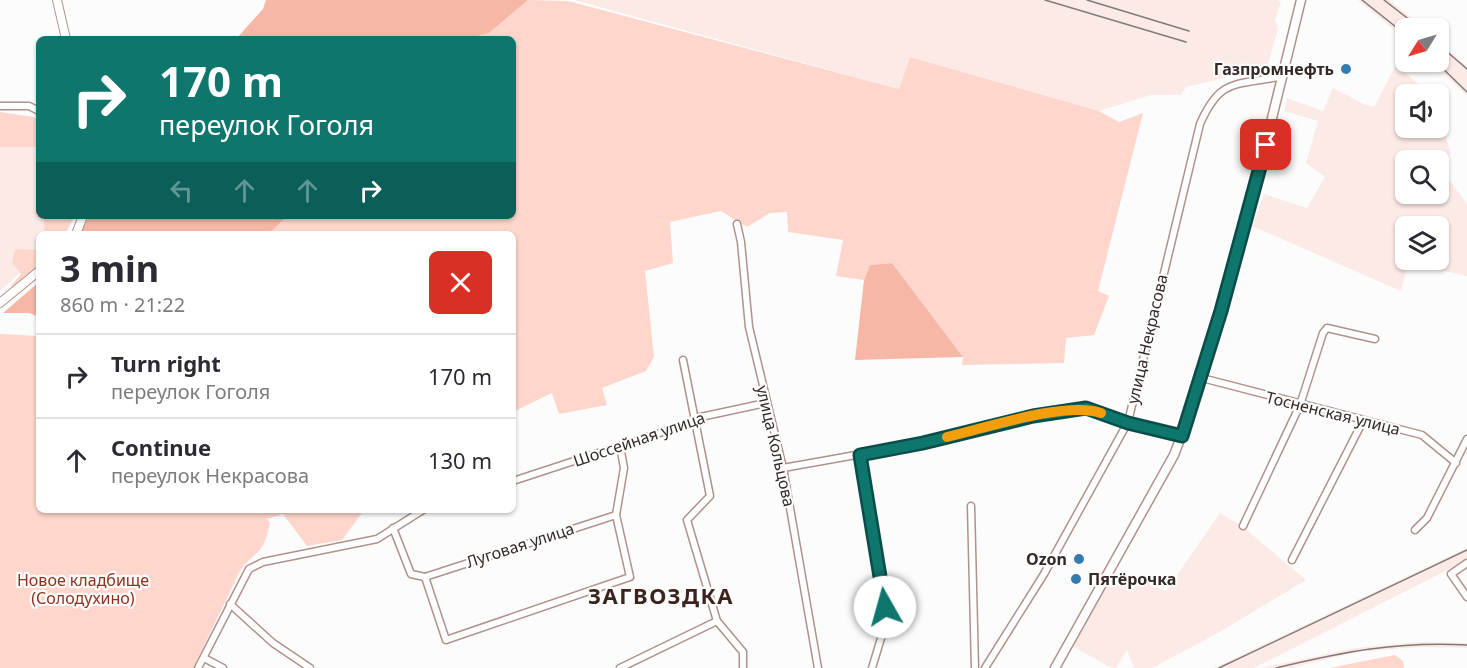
<!DOCTYPE html>
<meta charset="utf-8">
<style>
:root{--surface:#fff;--page:#f7f7f7;--text:#2b2b33;--muted:#7c7c81;--line:#e1e1e2}
body{margin:0;font-family:"Noto Sans",sans-serif;background:var(--page);color:var(--text);height:100vh;display:flex;flex-direction:column;font-size:22px;white-space:nowrap}
*{box-sizing:border-box;margin:0}
p{font-size:20px;color:var(--muted)}
.icon{flex:none;width:33px;height:33px;fill:none;stroke:currentColor;stroke-width:2;stroke-linecap:round;stroke-linejoin:round}
.map{position:relative;flex:1;overflow:hidden}
.side{position:absolute;left:36px;top:231px;width:480px;height:282px;display:flex;flex-direction:column;background:var(--surface);border-radius:9px;box-shadow:0 2px 4px #0004}
.side>*{flex:none}
.hud{position:absolute;left:36px;top:36px;width:480px;height:183px;border-radius:9px;box-shadow:0 2px 4px #0004;background:#0f766e;color:#fff;overflow:hidden}
.needle{width:39px;rotate:233deg}
.fabs{position:absolute;left:1395px;top:18px;display:grid;gap:12px}
.fabs a{display:grid;place-items:center;width:54px;height:54px;border-radius:9px;background:var(--surface);box-shadow:0 2px 4px #0004;font-size:30px}
.pin{position:absolute;display:grid;place-items:center;width:51px;height:51px;color:#fff;margin:-26px;border-radius:12px;box-shadow:0 3px 9px #0006}
.me{position:absolute;width:66px;margin:-33px;rotate:353deg;stroke-linejoin:round;filter:drop-shadow(0 0 4px #0008)}
.turn{display:flex;align-items:center;gap:21px;height:126px;padding:0 24px;font-size:27px}
.turn .icon{width:78px;height:78px;stroke-width:2.5}
.turn b{display:block;font-size:42px;line-height:51px}
.lanes{display:flex;align-items:center;height:57px;padding:0 24px;background:#0003;justify-content:center;gap:30px;direction:ltr}
.lanes .off{opacity:.35}
.round{display:grid;place-items:center;flex:none;width:63px;height:63px;border-radius:9px;background:var(--page)}
.overview{display:flex;align-items:center;justify-content:space-between;height:102px;padding:0 24px}
h1{font-size:36px;font-weight:700;line-height:45px}
ul{padding:0;list-style:none}
li{display:flex;align-items:center;gap:18px;height:84px;padding:0 24px;border-top:2px solid var(--line)}
li div{flex:1}
li b{display:block;font-size:22px}
li em{font-style:normal}
.map>svg:first-child{display:block}
</style>
<div class="map">
<svg width="1467" height="668" viewBox="0 0 1467 668">
<rect width="100%" height="100%" fill="#fcfcfc"/>
<g fill="#fbeae6" fill-rule="evenodd">
<path d="M 574,0 L 1277,0 L 1281,2 L 1275,20 L 1278,29 L 1267,68 L 1186,87 L 1181,95 L 1151,95 L 1099,111 L 910,57 L 899,89 Z"/>
<path d="M 1358,0 L 1389,0 L 1424,28 L 1406,28 L 1405,39 Z"/>
<path d="M 1439,41 L 1467,67 L 1467,96 L 1431,62 L 1438,62 Z"/>
<path d="M 1396,65 L 1430,94 L 1406,94 L 1406,128 L 1438,128 L 1439,115 L 1451,153 L 1439,172 L 1450,181 L 1467,204 L 1467,276 L 1408,263 L 1401,291 L 1252,226 L 1264,194 L 1307,208 L 1325,177 L 1306,163 L 1318,121 L 1284,111 L 1287,98 L 1323,111 L 1333,88 L 1366,105 L 1374,107 ZM 1406,160 L 1438,160 L 1438,194 L 1406,194 ZM 1438,226 L 1438,260 L 1406,260 L 1406,226 Z"/>
<path d="M 0,147 L 39,147 L 39,216 L 44,216 L 44,234 L 39,234 L 39,255 L 0,291 Z"/>
<path d="M 1220,513 L 1242,526 L 1306,580 L 1218,633 L 1152,668 L 1134,668 L 1127,650 L 1116,668 L 1112,668 L 1072,646 L 1108,582 L 1116,585 L 1122,573 L 1166,591 Z"/>
<path d="M 1467,548 L 1467,560 L 1254,668 L 1214,668 Z"/>
<path d="M 1420,642 L 1467,643 L 1467,648 L 1420,647 L 1357,652 L 1290,668 L 1260,668 L 1355,648 Z"/>
</g>
<g fill="#fed6cb">
<path d="M 528,0 L 568,1 L 899,89 L 910,57 L 1099,111 L 1119,122 L 1143,113 L 1098,291 L 1109,296 L 1094,335 L 1066,338 L 1064,363 L 962,365 L 963,357 L 892,263 L 870,265 L 864,280 L 836,276 L 843,240 L 788,232 L 787,212 L 770,213 L 747,227 L 721,211 L 670,222 L 673,263 L 645,271 L 654,357 L 646,371 L 602,388 L 607,405 L 559,414 L 552,393 L 513,412 L 513,234 L 263,234 L 273,230 L 287,216 L 513,216 L 513,39 L 467,39 L 489,33 Z"/>
<path d="M 0,112 L 34,117 L 39,121 L 39,147 L 0,147 Z"/>
<path d="M 44,216 L 75,216 L 65,234 L 44,234 Z"/>
<path d="M 15,249 L 39,250 L 39,265 L 12,287 L 11,286 L 21,274 L 12,263 Z"/>
<path d="M 0,334 L 39,336 L 39,510 L 364,510 L 342,540 L 307,546 L 283,514 L 267,519 L 270,523 C 263,556 259,547 241,569 L 193,668 L 0,668 Z"/>
<path d="M 1395,655 L 1403,661 L 1404,668 L 1329,668 Z"/>
</g>
<g fill="#f7b7a7">
<path d="M 266,0 L 528,0 L 489,33 L 467,39 L 236,39 L 263,9 Z"/>
<path d="M 89,216 L 287,216 L 273,230 L 263,234 L 80,234 Z"/>
<path d="M 892,263 L 963,357 L 855,360 L 864,280 L 870,265 Z"/>
<path d="M 39,282 L 39,317 L 29,313 L 3,313 Z"/>
</g>
<g fill="none" stroke-linecap="round" stroke-linejoin="round">
<g stroke="#af928a" stroke-width="9">
<g id="minor">
<path d="M 0,106 L 29,106 L 39,111"/>
<path d="M 737,224 L 741,242 L 749,327 L 783,468 L 818,668"/>
<path d="M 683,360 L 710,496 L 687,520 L 717,621 L 743,652 L 743,668"/>
<path d="M 1202,378 L 1422,435 L 1456,463"/>
<path d="M 860,455 L 885,607 L 885,625 L 872,668"/>
<path d="M 783,468 L 923,443 L 1033,416 L 1086,408 L 1128,422 L 1182,436"/>
<path d="M 513,481 L 690,423 L 696,418 L 766,403"/>
<path d="M 971,506 L 975,668"/>
<path d="M 1243,526 L 1300,405 L 1323,333 L 1327,328 L 1375,339"/>
<path d="M 393,528 L 411,574 L 425,577 L 616,515"/>
<path d="M 1415,530 L 1427,518 L 1467,439"/>
<path d="M 1292,560 L 1363,421"/>
<path d="M 1467,563 L 1451,574 L 1467,597"/>
<path d="M 425,577 L 446,640 L 630,577 L 616,515 L 624,468 L 620,446"/>
<path d="M 230,604 L 273,643 L 310,668"/>
<path d="M 204,658 L 223,668"/>
<path d="M 198,668 L 249,569 L 263,562 L 377,539 L 423,510"/>
<path d="M 620,668 L 717,621"/>
<path d="M 985,668 L 1044,574 L 1128,422 L 1200,124 C 1221,76 1237,86 1283,76"/>
</g>
</g>
<g stroke="#af928a" stroke-width="10">
<g id="tertiary">
<path d="M 57,0 L 66,39"/>
<path d="M 76,234 L 83,216"/>
<path d="M 0,303 L 39,271"/>
</g>
</g>
<g stroke="#af928a" stroke-width="11">
<path id="secondary" d="M 1055,668 L 1174,455 L 1192,408 L 1244,232 L 1301,0"/>
</g>
<use href="#minor" stroke="#fff" stroke-width="6"/>
<use href="#tertiary" stroke="#fff" stroke-width="8"/>
<use href="#secondary" stroke="#fff" stroke-width="8"/>
<g stroke="#827a78" stroke-width="1.5">
<path d="M 1045,0 L 1186,42"/>
<path d="M 1087,0 L 1189,31"/>
<path d="M 1362,0 L 1406,35"/>
<path d="M 1384,0 L 1420,28"/>
<path d="M 1438,44 L 1467,69"/>
<path d="M 1436,62 L 1467,92"/>
<path d="M 1219,668 L 1467,550"/>
<path d="M 1276,668 C 1342,652 1398,641 1467,645"/>
</g>
</g>
<g fill="none" stroke-linecap="round" stroke-linejoin="round">
<g stroke="#0a4d48" stroke-width="15">
<path id="route" d="M 885,607 L 860,455 L 923,443 L 1033,416 L 1086,408 L 1128,423 L 1182,436 L 1221,311 L 1266,145"/>
</g>
<use href="#route" stroke="#0f766e" stroke-width="10"/>
<path stroke="#f59e0b" stroke-width="10" d="M 947,437 C 986,428 1065,401 1101,413"/>
</g>
<g fill="#367bb0" stroke="#fcfcfc" stroke-width="2">
<circle cx="1346" cy="69" r="6"/>
<circle cx="1079" cy="559" r="6"/>
<circle cx="1076" cy="579" r="6"/>
</g>
<g text-anchor="middle" stroke-width="4.5" stroke-linejoin="round" paint-order="stroke">
<g font-size="16" font-weight="bold" fill="#352926" stroke="#fcfcfc" text-anchor="end">
<text x="1334" y="75">Газпромнефть</text>
<text x="1067" y="565">Ozon</text>
<text x="1088" y="585" text-anchor="start">Пятёрочка</text>
</g>
<g font-size="16" fill="#352926" stroke="#fcfcfc">
<text transform="translate(1147 339) rotate(-77)" y="6">улица Некрасова</text>
<text transform="translate(1333 413) rotate(14)" y="6">Тосненская улица</text>
<text transform="translate(639 439) rotate(-19)" y="6">Шоссейная улица</text>
<text transform="translate(776 446) rotate(77)" y="6">улица Кольцова</text>
<text transform="translate(520 545) rotate(-18)" y="6">Луговая улица</text>
</g>
<g font-size="16" fill="#8d321c" stroke="#fcfcfc">
<text x="83" y="586">Новое кладбище<tspan x="83" dy="18">(Солодухино)</tspan></text>
</g>
<g font-size="22" font-weight="bold" letter-spacing="1.5" fill="#3b241e" stroke="#fcfcfc">
<text x="661" y="604">ЗАГВОЗДКА</text>
</g>
</g>
</svg>
<div class="fabs">
<a><svg class="needle" viewBox="-14 -14 28 28"><path d="M0-13l5 13h-10z" fill="#e53935"/><path d="M0 13l5-13h-10z" fill="#7c7c81"/></svg></a>
<a><svg class="icon" aria-label="sound" viewBox="0 0 24 24"><path d="M4 9h4l5-4v14l-5-4H4zM17 9q2 3 0 6"/></svg></a>
<a><svg class="icon" aria-label="search" viewBox="0 0 24 24"><circle cx="10" cy="10" r="6"/><path d="M15 15l6 6"/></svg></a>
<a><svg class="icon" aria-label="layers" viewBox="0 0 24 24"><path d="M12 4l9 5-9 5-9-5zM3 14l9 5 9-5"/></svg></a>
</div>
<div class="pin" style="left:1266px;top:145px;background:#d93025"><svg class="icon" aria-label="arrive" viewBox="0 0 24 24"><path d="M6 21V4h12l-3 4 3 4H6"/></svg></div>
<svg class="me" style="left:885px;top:607px" viewBox="-20 -20 40 40"><circle r="19" fill="#fff"/><path d="M0-13L10 11 0 6-10 11z" fill="#0f766e"/></svg>
<div class="hud">
<div class="turn"><svg class="icon" aria-label="right" viewBox="0 0 24 24"><path d="M7 20v-9h11M14 6l5 5-5 5"/></svg><div><b>170 m</b>переулок Гоголя</div></div>
<div class="lanes"><svg class="icon off" aria-label="left" viewBox="0 0 24 24"><path d="M17 20v-9H6M10 6l-5 5 5 5"/></svg><svg class="icon off" aria-label="ahead" viewBox="0 0 24 24"><path d="M12 20V5M6 11l6-6 6 6"/></svg><svg class="icon off" aria-label="ahead" viewBox="0 0 24 24"><path d="M12 20V5M6 11l6-6 6 6"/></svg><svg class="icon" aria-label="right" viewBox="0 0 24 24"><path d="M7 20v-9h11M14 6l5 5-5 5"/></svg></div>
</div>
<section class="side">
<div class="overview"><div><h1>3 min</h1><p>860 m · 21:22</p></div><a class="round" style="background:#d93025;color:#fff"><svg class="icon" aria-label="close" viewBox="0 0 24 24"><path d="M6 6l12 12M18 6L6 18"/></svg></a></div>
<ul>
<li><svg class="icon" aria-label="right" viewBox="0 0 24 24"><path d="M7 20v-9h11M14 6l5 5-5 5"/></svg><div><b>Turn right</b><p>переулок Гоголя</p></div><em>170 m</em></li>
<li><svg class="icon" aria-label="ahead" viewBox="0 0 24 24"><path d="M12 20V5M6 11l6-6 6 6"/></svg><div><b>Continue</b><p>переулок Некрасова</p></div><em>130 m</em></li>
</ul>
</section>
</div>
